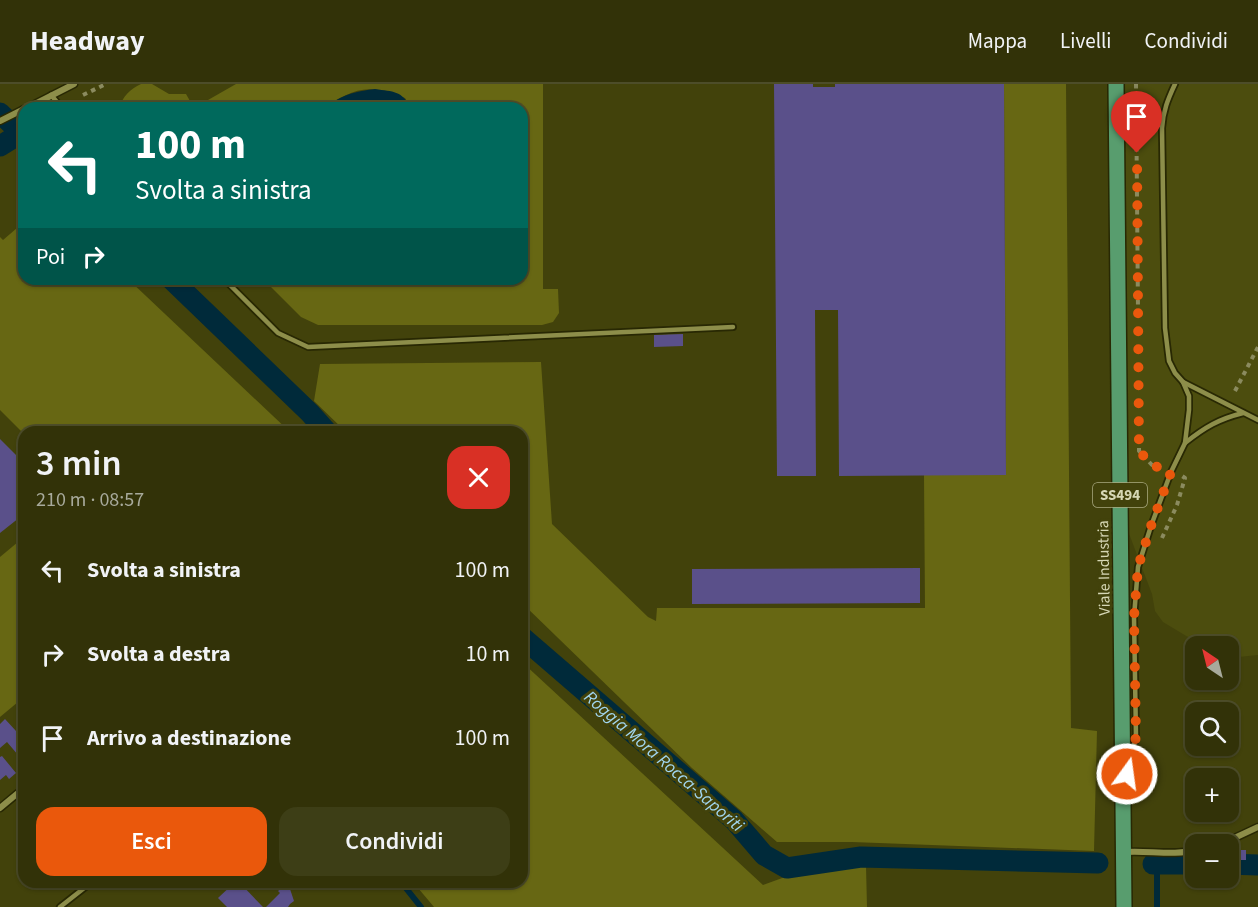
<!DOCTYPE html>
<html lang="it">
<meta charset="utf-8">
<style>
:root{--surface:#323208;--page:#3d3e16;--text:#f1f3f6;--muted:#a8aa9c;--line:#4d4d29;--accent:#ea580c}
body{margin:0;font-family:"Source Sans 3",sans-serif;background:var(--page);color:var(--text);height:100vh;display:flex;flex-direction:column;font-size:22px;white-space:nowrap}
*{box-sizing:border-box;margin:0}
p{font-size:20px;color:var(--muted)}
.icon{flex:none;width:33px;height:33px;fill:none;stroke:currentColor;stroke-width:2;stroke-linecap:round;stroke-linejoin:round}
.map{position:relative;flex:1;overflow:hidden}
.side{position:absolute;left:18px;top:342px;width:510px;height:462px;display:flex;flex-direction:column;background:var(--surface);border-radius:18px;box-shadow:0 2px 4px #0004,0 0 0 2px var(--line)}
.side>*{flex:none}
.hud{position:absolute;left:18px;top:18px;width:510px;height:183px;border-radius:18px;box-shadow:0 2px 4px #0004,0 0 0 2px var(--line);background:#00695c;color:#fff;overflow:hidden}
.needle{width:39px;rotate:325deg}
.tools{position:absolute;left:1185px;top:552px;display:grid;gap:12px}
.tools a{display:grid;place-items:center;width:54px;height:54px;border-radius:12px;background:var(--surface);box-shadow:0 2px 4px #0004,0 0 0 2px var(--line);font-size:30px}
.pin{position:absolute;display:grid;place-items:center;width:51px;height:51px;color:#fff;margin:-62px -26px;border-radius:50% 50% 50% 0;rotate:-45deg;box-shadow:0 0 6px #0007}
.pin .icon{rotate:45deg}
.me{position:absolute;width:66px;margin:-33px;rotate:14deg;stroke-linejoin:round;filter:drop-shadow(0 0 4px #0008)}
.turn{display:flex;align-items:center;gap:21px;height:126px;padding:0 18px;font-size:27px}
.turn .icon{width:78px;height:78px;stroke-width:2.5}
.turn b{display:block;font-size:42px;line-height:51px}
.then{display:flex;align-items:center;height:57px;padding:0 18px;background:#0003;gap:12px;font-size:22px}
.round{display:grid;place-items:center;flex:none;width:63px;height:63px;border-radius:18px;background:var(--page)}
.headline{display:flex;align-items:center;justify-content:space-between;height:102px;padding:0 18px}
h1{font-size:36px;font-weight:600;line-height:45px}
.primary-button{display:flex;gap:12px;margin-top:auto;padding:12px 18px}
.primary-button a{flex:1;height:69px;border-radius:18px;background:var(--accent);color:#fff;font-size:24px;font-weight:600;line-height:69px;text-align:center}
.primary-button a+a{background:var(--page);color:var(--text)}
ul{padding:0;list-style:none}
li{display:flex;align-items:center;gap:18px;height:84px;padding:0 18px}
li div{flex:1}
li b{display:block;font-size:22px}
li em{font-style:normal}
header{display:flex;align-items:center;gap:36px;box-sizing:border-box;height:84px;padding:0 30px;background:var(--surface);border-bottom:2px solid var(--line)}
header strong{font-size:28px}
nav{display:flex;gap:33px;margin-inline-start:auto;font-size:21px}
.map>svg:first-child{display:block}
</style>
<header>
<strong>Headway</strong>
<nav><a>Mappa</a><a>Livelli</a><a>Condividi</a></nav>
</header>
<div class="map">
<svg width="1258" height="823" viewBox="0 0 1258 823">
<rect width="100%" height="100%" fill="#42420b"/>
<path fill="#4c4d0e" d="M 1125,0 L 1258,0 L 1258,571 L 1229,574 L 1228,562 L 1203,562 L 1163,538 L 1155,527 L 1152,510 L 1128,447 Z"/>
<g fill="#676713">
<path d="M 141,0 L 152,0 L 169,10 L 186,10 L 194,24 L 236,0 L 543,0 L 543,205 L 558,205 L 559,229 L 553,238 L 542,241 L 318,241 L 301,233 L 263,195 L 522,195 L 522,24 L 411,24 L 405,14 C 396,11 387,8 378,6 C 359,2 339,13 325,24 L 119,24 C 123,12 130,5 141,0 Z"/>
<path d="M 1004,0 L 1066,0 L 1071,644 L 1097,647 L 1094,767 L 852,758 L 777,758 L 692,684 L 522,519 L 522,348 L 346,348 L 314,317 L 320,280 L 541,278 L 552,440 L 648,533 L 656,537 L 657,524 L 925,524 L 924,391 L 1006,390 Z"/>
<path d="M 24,138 L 24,195 L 128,195 L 290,348 L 24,348 L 24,350 L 0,326 L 0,153 L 3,156 Z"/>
<path d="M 24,453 L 24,613 L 0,633 L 0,473 Z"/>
<path d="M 522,578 L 763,801 L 785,793 L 866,782 L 867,823 L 434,823 L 413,798 L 522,798 Z"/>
</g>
<path fill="#002a3a" d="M 375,5 C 394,8 401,6 411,24 L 325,24 C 343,10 353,8 375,5 Z"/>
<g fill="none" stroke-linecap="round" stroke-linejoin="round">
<g stroke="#002a3a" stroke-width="6">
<path d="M 1157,780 L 1157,823"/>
<path d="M 401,798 L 421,823"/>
</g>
<g stroke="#002a3a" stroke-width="21">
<path d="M 0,29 L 24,52"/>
<path d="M 0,62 L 21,49"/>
<path d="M 171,195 L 310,329 L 327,348"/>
<path d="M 522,553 L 734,736 L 764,771 L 787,784 L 861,773 L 1098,779"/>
<path d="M 1153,780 L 1196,780"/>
<path d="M 1228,780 L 1258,781"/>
</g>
</g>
<g fill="#5a508a">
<path d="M 774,0 L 813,0 L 813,3 L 835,3 L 835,0 L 1004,0 L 1006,391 L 839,392 L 838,226 L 815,226 L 816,392 L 777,392 Z"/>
<path d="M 683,250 L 683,262 L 654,263 L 654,251 Z"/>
<path d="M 0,355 L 24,379 L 24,430 L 0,449 Z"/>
<path d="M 920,484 L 920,519 L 692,520 L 692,485 Z"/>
<path d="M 5,635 L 16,647 L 24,640 L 24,678 L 7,658 L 0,664 L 0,640 Z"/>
<path d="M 2,672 L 16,689 L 9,695 L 6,691 L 0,696 L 0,673 Z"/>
<rect x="1236" y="766" width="10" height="10"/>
<path d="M 235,798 L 239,798 L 263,823 L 227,823 L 218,814 Z"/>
<path d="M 288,799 L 294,817 L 290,820 L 288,823 L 266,823 L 280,809 L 278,807 Z"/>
</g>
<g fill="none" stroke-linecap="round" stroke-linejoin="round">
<g stroke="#282803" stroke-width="8">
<g id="lane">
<path d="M 51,11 L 62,24"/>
<path d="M 224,195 L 278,249 L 308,263 L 733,243"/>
<path d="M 1183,298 L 1258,336"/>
<path d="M 1185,359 C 1205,343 1219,335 1243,329"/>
<path d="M 1129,682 L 1136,653 L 1134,533 L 1138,483 L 1151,442 L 1171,388 L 1185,359 L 1189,326 L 1189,312 L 1183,298 L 1175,289 L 1169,277 L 1165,244 L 1162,44 C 1163,27 1168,15 1175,0"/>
<path d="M 60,823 L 88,801"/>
</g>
</g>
<g stroke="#282803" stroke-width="9">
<g id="street">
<path d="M 27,24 L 74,0"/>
<path d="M 0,37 L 24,25"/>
<path d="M 0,724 L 24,704"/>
<path d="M 1216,760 L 1228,757 L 1258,743"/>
<path d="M 1124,768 C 1147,766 1174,772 1196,766"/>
</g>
</g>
<g stroke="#282803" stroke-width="18">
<path id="primary" d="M 1116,0 L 1124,823"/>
</g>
<g stroke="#8b8b5f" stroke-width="4" stroke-dasharray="4.5 4.5" stroke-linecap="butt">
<path d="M 1136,0 L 1138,227"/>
<path d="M 83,11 L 106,0"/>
<path d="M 1235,307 L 1258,263"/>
<path d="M 1139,364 L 1139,367 L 1152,381 L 1161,384"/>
<path d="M 1162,454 L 1177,421 L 1185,394 L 1182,392"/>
<path d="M 1143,711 L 1143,683"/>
</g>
<use href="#lane" stroke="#8d8e4a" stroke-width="4.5"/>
<use href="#street" stroke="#8d8e4a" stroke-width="6"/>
<use href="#primary" stroke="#589d6e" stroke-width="15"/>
</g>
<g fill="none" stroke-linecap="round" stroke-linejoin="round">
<path stroke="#ea580c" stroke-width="10" stroke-dasharray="0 18" d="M 1127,690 L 1136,653 L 1134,533 L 1138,483 L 1151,442 L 1171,388 L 1152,381 L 1139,367 L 1137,69"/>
</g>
<g text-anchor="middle" stroke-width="6" stroke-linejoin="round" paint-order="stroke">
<rect fill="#42420b" stroke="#aaaa82" stroke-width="1.5" x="1093" y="399" width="54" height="24" rx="4.5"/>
<g font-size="15" font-weight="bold" fill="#d6d7b5">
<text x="1120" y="416">SS494</text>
</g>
<g font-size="16" fill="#d6d7b5" stroke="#42420b">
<text transform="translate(1103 484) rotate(-91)" y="6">Viale Industria</text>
</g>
<g font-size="18" font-style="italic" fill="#a1d6f0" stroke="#42420b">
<text transform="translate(664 677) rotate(41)" y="6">Roggia Mora Rocca-Saporiti</text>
</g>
</g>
</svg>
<div class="tools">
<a><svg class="needle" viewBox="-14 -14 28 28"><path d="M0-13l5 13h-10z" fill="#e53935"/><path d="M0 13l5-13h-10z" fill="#a8aa9c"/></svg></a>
<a><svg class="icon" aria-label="search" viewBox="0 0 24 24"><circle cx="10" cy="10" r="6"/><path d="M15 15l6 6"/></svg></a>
<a>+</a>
<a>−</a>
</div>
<div class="pin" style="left:1137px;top:69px;background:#d93025"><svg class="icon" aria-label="arrive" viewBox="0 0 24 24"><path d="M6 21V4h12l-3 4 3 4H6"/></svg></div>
<svg class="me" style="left:1127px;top:690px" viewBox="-20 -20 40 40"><circle r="17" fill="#ea580c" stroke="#fff" stroke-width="3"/><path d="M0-11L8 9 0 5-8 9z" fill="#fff"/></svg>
<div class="hud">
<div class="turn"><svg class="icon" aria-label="left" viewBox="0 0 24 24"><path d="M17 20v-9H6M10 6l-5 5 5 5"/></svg><div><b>100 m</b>Svolta a sinistra</div></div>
<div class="then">Poi<svg class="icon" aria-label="right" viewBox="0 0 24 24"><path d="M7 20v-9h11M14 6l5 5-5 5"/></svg></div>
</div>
<section class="side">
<div class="headline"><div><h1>3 min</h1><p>210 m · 08:57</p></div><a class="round" style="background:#d93025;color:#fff"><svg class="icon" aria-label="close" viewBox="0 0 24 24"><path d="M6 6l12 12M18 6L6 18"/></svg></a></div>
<ul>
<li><svg class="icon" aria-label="left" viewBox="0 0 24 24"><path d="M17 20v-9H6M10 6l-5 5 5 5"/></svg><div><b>Svolta a sinistra</b></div><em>100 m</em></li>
<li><svg class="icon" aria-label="right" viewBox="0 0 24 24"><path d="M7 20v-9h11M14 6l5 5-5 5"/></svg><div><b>Svolta a destra</b></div><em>10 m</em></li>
<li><svg class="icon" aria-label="arrive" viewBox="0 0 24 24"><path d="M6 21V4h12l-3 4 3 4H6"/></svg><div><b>Arrivo a destinazione</b></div><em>100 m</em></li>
</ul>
<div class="primary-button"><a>Esci</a><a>Condividi</a></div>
</section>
</div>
